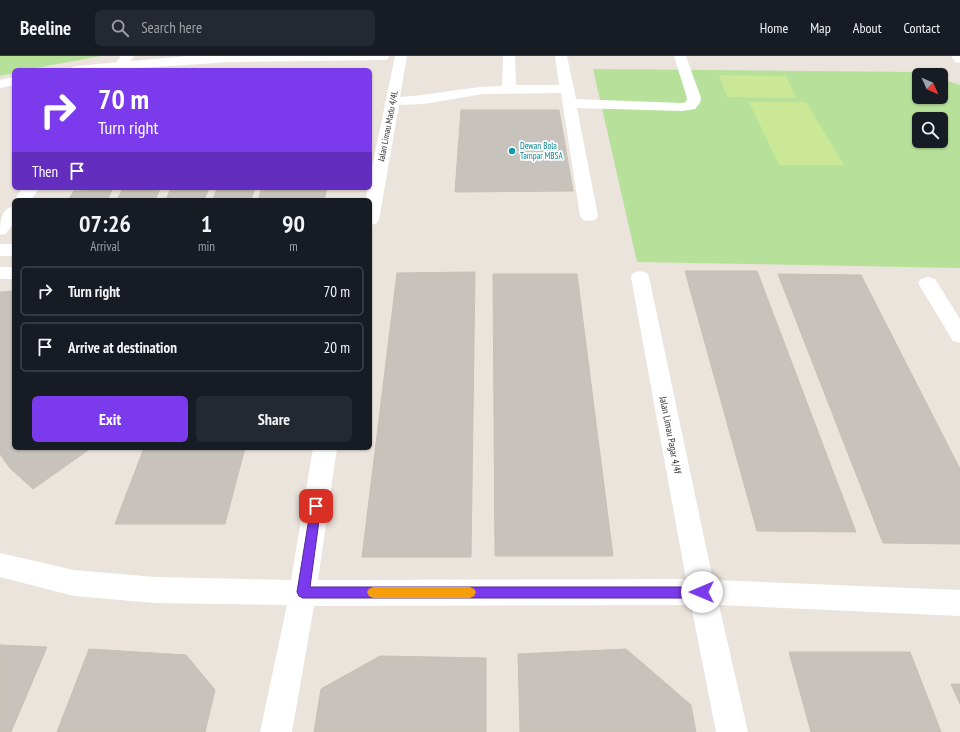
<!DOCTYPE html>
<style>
:root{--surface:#171b24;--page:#242831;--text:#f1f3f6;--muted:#9ea1a6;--line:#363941;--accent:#7c3aed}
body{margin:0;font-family:"PT Sans Narrow",sans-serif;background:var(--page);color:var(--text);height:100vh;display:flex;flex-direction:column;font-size:15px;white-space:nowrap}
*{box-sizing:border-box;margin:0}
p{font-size:13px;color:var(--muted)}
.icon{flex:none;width:22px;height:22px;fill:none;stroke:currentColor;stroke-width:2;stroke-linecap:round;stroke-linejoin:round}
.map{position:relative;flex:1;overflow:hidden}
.panel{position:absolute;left:12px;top:142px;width:360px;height:252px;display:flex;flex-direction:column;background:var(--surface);border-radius:6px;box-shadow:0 1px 3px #0004}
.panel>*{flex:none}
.guide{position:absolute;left:12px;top:12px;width:360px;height:122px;border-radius:6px;box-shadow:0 1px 3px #0004;background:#7c3aed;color:#fff;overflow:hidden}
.needle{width:26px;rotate:135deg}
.controls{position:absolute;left:912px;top:12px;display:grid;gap:8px}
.controls a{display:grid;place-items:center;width:36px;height:36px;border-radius:6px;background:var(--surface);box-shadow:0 1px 3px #0004;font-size:20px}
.pin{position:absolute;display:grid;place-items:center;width:34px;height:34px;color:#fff;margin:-17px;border-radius:8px;box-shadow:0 2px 6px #0006}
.me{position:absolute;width:44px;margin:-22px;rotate:270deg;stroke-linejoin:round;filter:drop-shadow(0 0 3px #0008)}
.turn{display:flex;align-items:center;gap:14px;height:84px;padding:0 20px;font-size:18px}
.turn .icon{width:52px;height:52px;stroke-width:2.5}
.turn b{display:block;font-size:28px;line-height:34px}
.then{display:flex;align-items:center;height:38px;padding:0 20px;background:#0003;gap:8px;font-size:15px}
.eta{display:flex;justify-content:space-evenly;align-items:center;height:68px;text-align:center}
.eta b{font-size:24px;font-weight:600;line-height:28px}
.cta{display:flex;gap:8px;margin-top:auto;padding:8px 20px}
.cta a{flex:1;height:46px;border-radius:6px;background:var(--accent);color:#fff;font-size:16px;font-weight:600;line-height:46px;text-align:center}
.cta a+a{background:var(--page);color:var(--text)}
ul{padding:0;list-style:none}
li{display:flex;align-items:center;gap:12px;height:50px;margin:0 8px 6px;padding:0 12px;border:2px solid var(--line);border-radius:6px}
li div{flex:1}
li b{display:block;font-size:15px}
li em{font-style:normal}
header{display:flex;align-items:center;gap:24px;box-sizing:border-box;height:56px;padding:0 20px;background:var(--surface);border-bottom:1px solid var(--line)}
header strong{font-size:19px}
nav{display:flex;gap:22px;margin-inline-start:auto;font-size:14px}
.search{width:280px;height:36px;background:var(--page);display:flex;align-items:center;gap:10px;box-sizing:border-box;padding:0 14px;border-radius:6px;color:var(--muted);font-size:15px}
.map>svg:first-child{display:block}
</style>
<header>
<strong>Beeline</strong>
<div class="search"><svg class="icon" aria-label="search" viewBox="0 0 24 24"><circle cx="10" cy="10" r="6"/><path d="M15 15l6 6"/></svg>Search here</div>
<nav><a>Home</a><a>Map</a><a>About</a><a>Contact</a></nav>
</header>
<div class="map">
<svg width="960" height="676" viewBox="0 0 960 676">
<rect width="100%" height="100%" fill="#ebe4dc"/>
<g fill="#b7e19a" fill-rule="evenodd">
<path d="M 0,0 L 101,0 L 25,14 L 14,14 L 14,17 L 0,20 Z"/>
<path d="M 593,13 L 918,16 L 929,19 L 919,19 L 919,41 L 941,41 L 941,23 L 960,29 L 960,212 L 637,206 ZM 919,63 L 941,63 L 941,85 L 919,85 Z"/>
</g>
<g fill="#cae896">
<path d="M 719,19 L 786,20 L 796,42 L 727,41 Z"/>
<path d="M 749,46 L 806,46 L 844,109 L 779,109 Z"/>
</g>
<g fill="#c7c2bb" stroke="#c7c0b6">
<path d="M 461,54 L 559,54 L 573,135 L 455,136 Z"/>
<path d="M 171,132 L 209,132 L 204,144 L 166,144 Z"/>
<path d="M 217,132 L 255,132 L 251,144 L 213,144 Z"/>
<path d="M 262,132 L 327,132 L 324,144 L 258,144 Z"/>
<path d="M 160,133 L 155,144 L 117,144 L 122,134 Z"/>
<path d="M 112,134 L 107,144 L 68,144 L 74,135 Z"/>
<path d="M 685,215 L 757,215 L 856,476 L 757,475 Z"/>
<path d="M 475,216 L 471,501 L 362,501 L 397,217 Z"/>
<path d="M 493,218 L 577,218 L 613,500 L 495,500 Z"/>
<path d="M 778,218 L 861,219 L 960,413 L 960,488 L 883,487 Z"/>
<path d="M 14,235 L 14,392 L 91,392 L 33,433 L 10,412 L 0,398 L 0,236 Z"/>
<path d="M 144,392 L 245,392 L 225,468 L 115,468 Z"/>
<path d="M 0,589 L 47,591 L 11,676 L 0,676 Z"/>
<path d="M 89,593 L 186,599 L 215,634 L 205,676 L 57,676 Z"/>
<path d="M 626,593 L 691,649 L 696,676 L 520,676 L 518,598 Z"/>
<path d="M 789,596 L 910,596 L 941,676 L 811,676 Z"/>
<path d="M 380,600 L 486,602 L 486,676 L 314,676 L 321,633 Z"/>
<path d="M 951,628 L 960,628 L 960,648 Z"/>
</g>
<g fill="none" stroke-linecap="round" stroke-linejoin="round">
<g fill="#fff" fill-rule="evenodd">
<path d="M 121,0 L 134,0 L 124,14 L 110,14 Z"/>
<path d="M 395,0 L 407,0 L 400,41 C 435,39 468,30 502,30 L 503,0 L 515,0 L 516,29 L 559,29 L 555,0 L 567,0 L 576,43 L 682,47 L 686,46 L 687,42 L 674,0 L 686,0 L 701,42 L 700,47 L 695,53 L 682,55 L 577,52 L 598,160 L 595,164 L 589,165 L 583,164 L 580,160 L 561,37 L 483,38 L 424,48 L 399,49 L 379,164 L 376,168 L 370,169 L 370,144 L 365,144 L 368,132 L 370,132 L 370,121 Z"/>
<path d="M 951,0 L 960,0 L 960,7 L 955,6 Z"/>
<path d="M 22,132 L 39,132 L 31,144 L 14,145 Z"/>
<path d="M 14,150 L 14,167 L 6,178 L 0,179 C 0,167 0,153 14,150 Z"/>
<rect x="0" y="188" width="14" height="12"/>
<rect x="0" y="211" width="14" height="12"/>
<path d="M 640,215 L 647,217 L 649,221 L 713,524 L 960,534 L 960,560 L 719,549 L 748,676 L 716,676 L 691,549 L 314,550 L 292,676 L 260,676 L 287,549 L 155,547 L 74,540 L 0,521 L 0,497 L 74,514 L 155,521 L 291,524 L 313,392 L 337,392 L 318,524 L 686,523 L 631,221 L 633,217 Z"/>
<path d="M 928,221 L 935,223 L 960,263 L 960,287 L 953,285 L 918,227 L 921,223 Z"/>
</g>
<g fill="#fff" fill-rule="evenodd">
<path d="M 187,0 L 389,0 L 388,3 L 383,4 L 230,6 L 110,14 L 70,14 L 72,11 L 77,10 Z"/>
<path d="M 14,21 L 14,29 L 0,32 L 0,24 Z"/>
</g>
</g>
<path fill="#7c3aed" stroke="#51269a" d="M 316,445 L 320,447 L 321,450 L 310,531 L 702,531 L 706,533 L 708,536 L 706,540 L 702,542 L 303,542 L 299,540 L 297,536 L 311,450 L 313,447 Z"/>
<path fill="#f59e0b" d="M 373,531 L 470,531 L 474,533 L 476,536 L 474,540 L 470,542 L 373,542 L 369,540 L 367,536 L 369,533 Z"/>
<circle fill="#0f9aa8" stroke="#fff" stroke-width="1.5" cx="512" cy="95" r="4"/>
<g text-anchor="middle" stroke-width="3.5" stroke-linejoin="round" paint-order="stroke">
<g font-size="9" fill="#2a2a2a" stroke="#fff">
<text transform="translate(388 70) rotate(-79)" y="3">Jalan Limau Madu 4/4L</text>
</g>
<g font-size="9" fill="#0d838f" stroke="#fff" text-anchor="start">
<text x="520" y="93">Dewan Bola<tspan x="520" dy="10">Tampar MBSA</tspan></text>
</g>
<g font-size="10" fill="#2a2a2a" stroke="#fff">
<text transform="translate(671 379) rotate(79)" y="4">Jalan Limau Pagar 4/4f</text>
</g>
</g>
</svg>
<div class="controls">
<a><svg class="needle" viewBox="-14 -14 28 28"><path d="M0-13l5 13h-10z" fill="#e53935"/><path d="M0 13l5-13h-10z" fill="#9ea1a6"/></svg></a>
<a><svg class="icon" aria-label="search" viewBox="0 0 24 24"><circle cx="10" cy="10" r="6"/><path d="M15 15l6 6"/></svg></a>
</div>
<div class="pin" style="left:316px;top:450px;background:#d93025"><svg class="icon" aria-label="arrive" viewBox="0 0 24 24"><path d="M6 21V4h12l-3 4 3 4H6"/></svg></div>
<svg class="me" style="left:702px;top:536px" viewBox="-20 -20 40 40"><circle r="19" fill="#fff"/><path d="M0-13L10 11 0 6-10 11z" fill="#7c3aed"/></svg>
<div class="guide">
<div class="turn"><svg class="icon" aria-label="right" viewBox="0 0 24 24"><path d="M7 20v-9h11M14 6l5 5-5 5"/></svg><div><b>70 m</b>Turn right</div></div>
<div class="then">Then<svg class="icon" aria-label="arrive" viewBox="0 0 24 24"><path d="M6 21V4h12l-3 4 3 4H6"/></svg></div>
</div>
<section class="panel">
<div class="eta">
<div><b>07:26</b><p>Arrival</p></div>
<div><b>1</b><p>min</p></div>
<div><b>90</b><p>m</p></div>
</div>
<ul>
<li><svg class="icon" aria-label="right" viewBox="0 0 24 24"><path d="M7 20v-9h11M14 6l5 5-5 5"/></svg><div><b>Turn right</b></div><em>70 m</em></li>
<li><svg class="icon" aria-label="arrive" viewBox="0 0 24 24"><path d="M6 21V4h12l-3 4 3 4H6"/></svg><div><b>Arrive at destination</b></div><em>20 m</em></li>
</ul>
<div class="cta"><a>Exit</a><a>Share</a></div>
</section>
</div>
